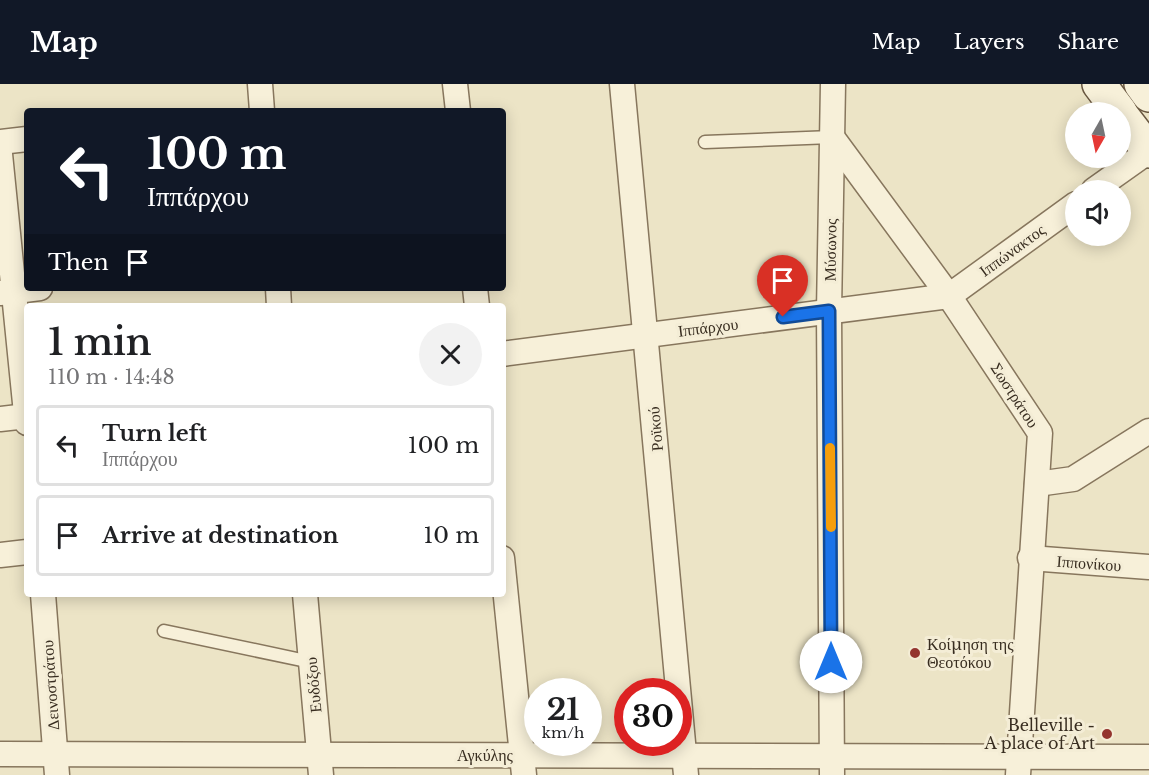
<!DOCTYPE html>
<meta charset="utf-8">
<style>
:root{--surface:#fff;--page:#f2f2f2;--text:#202124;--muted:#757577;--line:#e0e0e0;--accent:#111827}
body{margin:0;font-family:"Libre Baskerville",serif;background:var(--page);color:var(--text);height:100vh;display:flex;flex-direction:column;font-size:22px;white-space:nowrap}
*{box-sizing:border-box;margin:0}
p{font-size:20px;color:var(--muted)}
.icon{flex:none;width:33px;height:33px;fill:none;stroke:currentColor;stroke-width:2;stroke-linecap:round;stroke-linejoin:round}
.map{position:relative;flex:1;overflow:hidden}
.side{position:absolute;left:24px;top:219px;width:482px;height:294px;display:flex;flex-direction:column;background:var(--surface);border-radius:6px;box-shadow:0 3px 15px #0003}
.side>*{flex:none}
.banner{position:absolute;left:24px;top:24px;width:482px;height:183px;border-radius:6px;box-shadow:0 3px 15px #0003;background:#111827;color:#fff;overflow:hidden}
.needle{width:39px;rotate:189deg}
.fabs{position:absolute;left:1065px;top:18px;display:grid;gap:12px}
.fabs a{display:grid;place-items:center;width:66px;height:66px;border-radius:50%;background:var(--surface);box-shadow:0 3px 15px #0003;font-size:30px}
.speed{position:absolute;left:524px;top:594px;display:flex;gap:12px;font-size:30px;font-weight:700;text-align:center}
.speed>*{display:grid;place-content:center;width:78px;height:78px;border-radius:50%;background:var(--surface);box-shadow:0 3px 15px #0003;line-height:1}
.speed small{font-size:15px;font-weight:400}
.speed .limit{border:9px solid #d22;background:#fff;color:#111}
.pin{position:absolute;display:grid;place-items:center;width:51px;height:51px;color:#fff;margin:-62px -26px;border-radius:50% 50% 50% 0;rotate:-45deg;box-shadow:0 0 6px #0007}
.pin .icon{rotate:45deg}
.me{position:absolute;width:66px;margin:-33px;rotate:0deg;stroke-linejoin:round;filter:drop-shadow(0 0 4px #0008)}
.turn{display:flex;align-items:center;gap:21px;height:126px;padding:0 24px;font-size:27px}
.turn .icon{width:78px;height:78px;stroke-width:2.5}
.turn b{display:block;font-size:42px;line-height:51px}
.then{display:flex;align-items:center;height:57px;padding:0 24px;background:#0003;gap:12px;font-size:22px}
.round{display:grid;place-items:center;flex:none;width:63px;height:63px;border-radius:32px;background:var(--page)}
.headline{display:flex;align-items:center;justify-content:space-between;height:102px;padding:0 24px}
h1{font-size:36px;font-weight:600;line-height:45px}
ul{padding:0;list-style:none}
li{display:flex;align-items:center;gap:18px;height:81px;margin:0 12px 9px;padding:0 12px;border:3px solid var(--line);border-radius:6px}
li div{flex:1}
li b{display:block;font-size:22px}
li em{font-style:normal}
header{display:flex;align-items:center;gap:36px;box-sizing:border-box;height:84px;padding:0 30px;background:var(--accent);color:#fff}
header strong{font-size:28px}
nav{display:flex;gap:33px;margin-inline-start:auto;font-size:21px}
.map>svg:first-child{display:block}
</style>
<header>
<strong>Map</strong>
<nav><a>Map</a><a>Layers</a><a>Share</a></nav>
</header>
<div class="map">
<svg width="1149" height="691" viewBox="0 0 1149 691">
<rect width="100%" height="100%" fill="#ece4c6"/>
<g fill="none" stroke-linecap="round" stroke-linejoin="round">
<g stroke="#87765d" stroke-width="15">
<g id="lane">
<path d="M 705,58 L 832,53"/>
<path d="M 164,547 L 311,578"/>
</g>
</g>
<g stroke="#87765d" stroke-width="27">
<g id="street">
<path d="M 260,0 L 262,27"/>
<path d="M 455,0 L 458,27"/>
<path d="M 622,0 L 686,691"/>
<path d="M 832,53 L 949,212 L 1040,349 L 1018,691"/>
<path d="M 0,58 L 27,55"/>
<path d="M 0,70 L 27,339"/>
<path d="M 1094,106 L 1149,67"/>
<path d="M 278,204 L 279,222"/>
<path d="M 475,204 L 477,222"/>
<path d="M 0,209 L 40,204"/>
<path d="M 502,270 L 949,212 L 1076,120"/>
<path d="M 0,335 L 27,332"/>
<path d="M 1037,400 L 1073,395 L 1149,347"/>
<path d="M 0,471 L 27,468"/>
<path d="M 502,474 L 524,691"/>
<path d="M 1030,474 L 1149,483"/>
<path d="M 43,510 L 57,691"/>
<path d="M 305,510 L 321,691"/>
<path d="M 0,670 L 1149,673"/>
<path d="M 832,691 L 829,227 L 833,0"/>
</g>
</g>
<g stroke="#695740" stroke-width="36">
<g id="secondary">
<path d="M 1099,0 L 1120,28"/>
<path d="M 1141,0 L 1149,11"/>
<path d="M 1120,29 L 1149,67"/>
</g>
</g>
<use href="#lane" stroke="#f7f0d9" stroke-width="12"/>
<use href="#street" stroke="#f7f0d9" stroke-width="24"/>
<use href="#secondary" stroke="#f7f0d9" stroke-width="33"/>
</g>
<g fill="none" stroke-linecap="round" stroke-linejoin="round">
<g stroke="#114b97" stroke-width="15">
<path id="route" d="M 783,233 L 829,227 L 831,578"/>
</g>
<use href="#route" stroke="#1a73e8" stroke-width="10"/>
<path stroke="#f59e0b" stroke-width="10" d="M 830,364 L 831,443"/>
</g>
<g fill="#94352f" stroke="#f4edd6" stroke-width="2">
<circle cx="915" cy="569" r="6"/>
<circle cx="1107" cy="650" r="6"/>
</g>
<g text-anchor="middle" stroke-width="6" stroke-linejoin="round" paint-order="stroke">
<g font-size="16" fill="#382d20" stroke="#f4edd6">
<text transform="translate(830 166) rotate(-89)" y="6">Μύσωνος</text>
<text transform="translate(1012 166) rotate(-36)" y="6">Ιππώνακτος</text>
<text transform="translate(708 243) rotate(-7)" y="6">Ιππάρχου</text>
<text transform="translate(1015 311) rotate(57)" y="6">Σωστράτου</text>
<text transform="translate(655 345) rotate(-95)" y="6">Ροϊκού</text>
<text transform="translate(1089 479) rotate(4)" y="6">Ιππονίκου</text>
<text transform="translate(50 601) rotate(-94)" y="6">Δεινοστράτου</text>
<text transform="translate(313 601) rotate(-95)" y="6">Ευδόξου</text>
<text x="485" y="677">Αγκύλης</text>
</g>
<g font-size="16" fill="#382d20" stroke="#f4edd6" text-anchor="start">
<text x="927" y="566">Κοίμηση της<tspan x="927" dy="18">Θεοτόκου</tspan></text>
<text x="1095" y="647" text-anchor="end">Belleville -<tspan x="1095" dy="18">A place of Art</tspan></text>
</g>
</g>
</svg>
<div class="fabs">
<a><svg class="needle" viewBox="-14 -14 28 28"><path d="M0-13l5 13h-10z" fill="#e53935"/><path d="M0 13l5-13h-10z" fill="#757577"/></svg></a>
<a><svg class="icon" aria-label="sound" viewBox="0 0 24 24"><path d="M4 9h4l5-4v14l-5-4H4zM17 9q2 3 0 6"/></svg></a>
</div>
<div class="speed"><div>21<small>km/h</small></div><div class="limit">30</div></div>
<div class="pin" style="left:783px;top:233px;background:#d93025"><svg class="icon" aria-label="arrive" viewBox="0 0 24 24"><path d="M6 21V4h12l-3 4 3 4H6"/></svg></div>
<svg class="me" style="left:831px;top:578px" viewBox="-20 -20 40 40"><circle r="19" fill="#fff"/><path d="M0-13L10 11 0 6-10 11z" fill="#1a73e8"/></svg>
<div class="banner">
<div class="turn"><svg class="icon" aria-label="left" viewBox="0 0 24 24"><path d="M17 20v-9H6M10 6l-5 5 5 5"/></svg><div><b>100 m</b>Ιππάρχου</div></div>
<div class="then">Then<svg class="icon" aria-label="arrive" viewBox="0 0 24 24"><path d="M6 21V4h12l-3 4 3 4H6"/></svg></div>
</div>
<section class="side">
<div class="headline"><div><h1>1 min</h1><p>110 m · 14:48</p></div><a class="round"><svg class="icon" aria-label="close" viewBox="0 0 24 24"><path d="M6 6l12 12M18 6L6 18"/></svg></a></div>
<ul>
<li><svg class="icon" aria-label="left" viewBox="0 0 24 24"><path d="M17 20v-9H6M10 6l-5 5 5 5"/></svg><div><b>Turn left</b><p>Ιππάρχου</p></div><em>100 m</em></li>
<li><svg class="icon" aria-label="arrive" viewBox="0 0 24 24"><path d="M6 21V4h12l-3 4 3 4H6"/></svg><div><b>Arrive at destination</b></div><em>10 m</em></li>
</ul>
</section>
</div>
